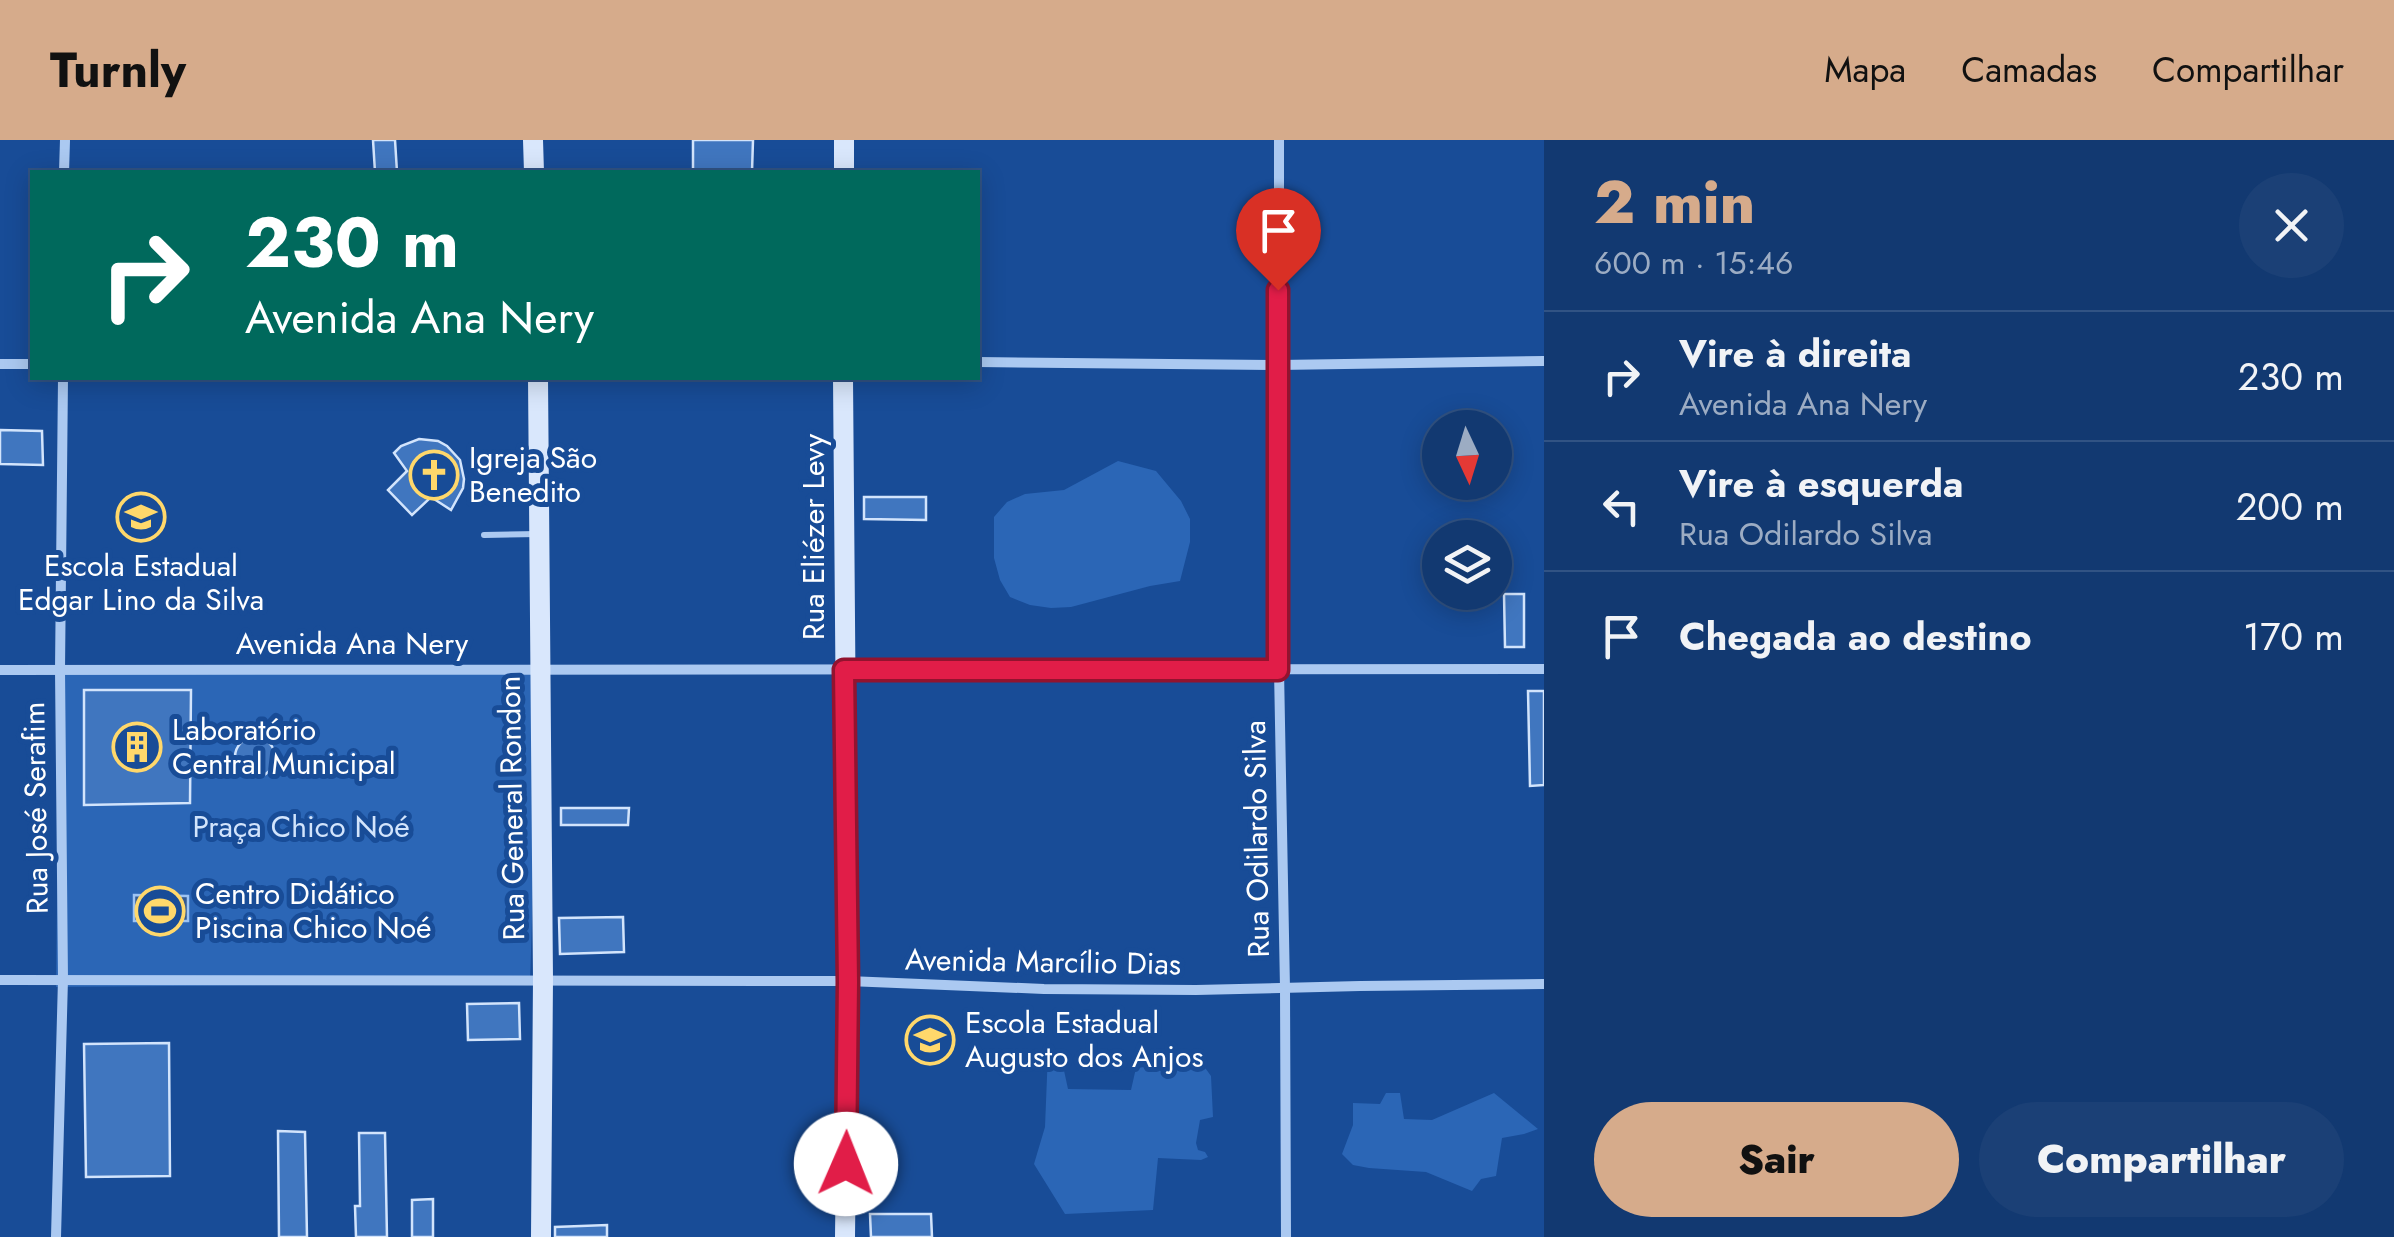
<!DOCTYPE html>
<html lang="pt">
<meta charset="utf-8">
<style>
:root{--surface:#123971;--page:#1b4076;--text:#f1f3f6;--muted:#9cacc3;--line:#315384;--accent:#d6ab8b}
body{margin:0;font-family:Jost,sans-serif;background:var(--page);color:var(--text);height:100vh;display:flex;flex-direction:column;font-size:38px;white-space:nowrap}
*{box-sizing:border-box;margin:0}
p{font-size:32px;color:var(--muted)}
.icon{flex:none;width:55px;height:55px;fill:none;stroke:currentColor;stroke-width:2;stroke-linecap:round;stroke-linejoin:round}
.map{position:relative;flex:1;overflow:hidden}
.drawer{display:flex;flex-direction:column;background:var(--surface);width:850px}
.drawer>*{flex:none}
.hud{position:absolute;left:30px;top:30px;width:950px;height:210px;border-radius:0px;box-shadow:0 5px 25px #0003,0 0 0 2px var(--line);background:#00695c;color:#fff;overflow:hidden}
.needle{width:65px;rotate:176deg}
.controls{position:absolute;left:1422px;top:270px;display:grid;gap:20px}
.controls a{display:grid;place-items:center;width:90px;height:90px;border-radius:50%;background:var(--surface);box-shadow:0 5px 25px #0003,0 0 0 2px var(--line);font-size:50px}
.pin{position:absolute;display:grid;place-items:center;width:85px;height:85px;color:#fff;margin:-102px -42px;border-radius:50% 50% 50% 0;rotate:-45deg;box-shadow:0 0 10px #0007}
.pin .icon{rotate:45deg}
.me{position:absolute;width:110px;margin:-55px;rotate:1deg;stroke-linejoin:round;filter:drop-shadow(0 0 8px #0008)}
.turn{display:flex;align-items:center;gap:35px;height:210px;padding:0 50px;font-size:45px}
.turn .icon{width:130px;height:130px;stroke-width:2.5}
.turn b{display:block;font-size:70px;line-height:85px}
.round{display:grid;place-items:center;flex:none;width:105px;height:105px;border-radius:52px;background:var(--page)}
.summary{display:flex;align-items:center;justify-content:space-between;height:170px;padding:0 50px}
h1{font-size:60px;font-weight:800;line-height:75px;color:var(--accent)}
.button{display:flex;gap:20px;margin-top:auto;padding:20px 50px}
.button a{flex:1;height:115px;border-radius:60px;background:var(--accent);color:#111;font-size:40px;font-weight:800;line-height:115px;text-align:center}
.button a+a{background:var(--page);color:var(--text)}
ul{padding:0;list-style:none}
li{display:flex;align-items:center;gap:30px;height:130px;padding:0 50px;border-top:2px solid var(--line)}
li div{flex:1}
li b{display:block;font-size:38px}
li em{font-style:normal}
header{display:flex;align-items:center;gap:60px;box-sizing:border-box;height:140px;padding:0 50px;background:var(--accent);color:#111}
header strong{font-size:48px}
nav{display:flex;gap:55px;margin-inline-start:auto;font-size:35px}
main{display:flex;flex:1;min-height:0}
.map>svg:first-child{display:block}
</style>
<header>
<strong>Turnly</strong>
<nav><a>Mapa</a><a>Camadas</a><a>Compartilhar</a></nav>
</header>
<main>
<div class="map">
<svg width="1544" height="1097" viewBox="0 0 1544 1097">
<rect width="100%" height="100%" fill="#184c97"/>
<g fill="#2b66b6">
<path d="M 1118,321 L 1156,331 L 1181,361 L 1190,379 L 1190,402 L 1180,441 L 1150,446 L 1071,467 L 1051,468 L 1030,465 L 1010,457 L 1000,440 L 994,418 L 994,377 L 1007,362 L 1025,354 L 1064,350 Z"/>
<path d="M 540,529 L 530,843 L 56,847 L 60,530 Z"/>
<path d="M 1192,910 L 1211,936 L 1213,977 L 1200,980 L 1196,1003 L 1198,1010 L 1205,1012 L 1208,1017 L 1201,1020 L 1158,1018 L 1153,1070 L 1065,1074 L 1034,1024 L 1045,987 L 1048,912 L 1060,912 L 1068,949 L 1131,950 L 1136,928 L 1162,925 Z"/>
<path d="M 1386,953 L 1400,953 L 1404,979 L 1432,980 L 1494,953 L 1538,989 L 1524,994 L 1502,998 L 1496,1036 L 1481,1039 L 1472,1051 L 1426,1032 L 1369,1028 L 1353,1025 L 1342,1014 L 1353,985 L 1353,963 L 1380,964 Z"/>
</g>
<path fill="#345a91" stroke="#9dc3f3" stroke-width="2.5" d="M 134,755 L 188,756 L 188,781 L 134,781 Z"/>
<g fill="#4076bf" stroke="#d2e4fc" stroke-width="2.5">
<path d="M 373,0 L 395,0 L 397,32 L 375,32 Z"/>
<path d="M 693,0 L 753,0 L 752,32 L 693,32 Z"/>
<path d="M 0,290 L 42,291 L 43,325 L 0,324 Z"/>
<path d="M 419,299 L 438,301 L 447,306 L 460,320 L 464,339 L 463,348 L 451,370 L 431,357 L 412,375 L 388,350 L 407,331 L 394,313 L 401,306 Z"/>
<path d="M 864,357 L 926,357 L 926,380 L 864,379 Z"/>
<path d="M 1504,454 L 1524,454 L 1524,507 L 1505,507 Z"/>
<path d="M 84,550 L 191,550 L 190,663 L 84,665 Z"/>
<path d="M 1528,551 L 1544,551 L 1544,645 L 1530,646 Z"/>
<circle cx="255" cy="617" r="20"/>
<path d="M 561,668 L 629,668 L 628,685 L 561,685 Z"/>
<path d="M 623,777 L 624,812 L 560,814 L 559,778 Z"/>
<path d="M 519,863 L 520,899 L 468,900 L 467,864 Z"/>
<path d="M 169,903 L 170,1036 L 86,1037 L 84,904 Z"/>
<path d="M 278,991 L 305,992 L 307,1097 L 279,1097 Z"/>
<path d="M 359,993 L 385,993 L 387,1097 L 356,1097 L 355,1066 L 360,1066 Z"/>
<path d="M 433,1059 L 433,1097 L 412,1097 L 412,1060 Z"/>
<path d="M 870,1074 L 931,1074 L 932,1097 L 871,1097 Z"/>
<path d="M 607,1085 L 607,1097 L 555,1097 L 555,1087 Z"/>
</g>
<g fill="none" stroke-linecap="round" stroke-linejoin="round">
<path stroke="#abc9f1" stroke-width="6" d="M 484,395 L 538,394"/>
<g stroke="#abc9f1" stroke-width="10">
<path d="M 1279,0 L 1279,530 L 1285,848 L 1286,1097"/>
<path d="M 64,32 L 65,0"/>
<path d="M 978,222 L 1279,225 L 1544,221"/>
<path d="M 0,224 L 32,224"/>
<path d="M 0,530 L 1544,529"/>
<path d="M 0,840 L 848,841 L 1044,849 L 1196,850 L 1360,846 L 1544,844"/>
<path d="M 56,1097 L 63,839 L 60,530 L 63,238"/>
</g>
<g stroke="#d9e7fc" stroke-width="20">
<path d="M 533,0 L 534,32"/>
<path d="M 844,0 L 844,32"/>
<path d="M 538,238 L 543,839 L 541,1097"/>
<path d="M 843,238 L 848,841 L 845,1097"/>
</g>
</g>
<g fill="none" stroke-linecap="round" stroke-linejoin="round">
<g stroke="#92132f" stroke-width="25">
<path id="route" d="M 846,1024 L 848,842 L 844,530 L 1278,530 L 1278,150"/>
</g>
<use href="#route" stroke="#e11d48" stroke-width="18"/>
</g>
<defs>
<g id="church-ring" transform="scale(2.5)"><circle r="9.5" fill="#184c97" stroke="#ffd86b" stroke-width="1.5"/><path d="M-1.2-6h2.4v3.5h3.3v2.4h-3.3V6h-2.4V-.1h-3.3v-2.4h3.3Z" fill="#ffd86b"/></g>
<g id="school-ring" transform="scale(2.5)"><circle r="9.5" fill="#184c97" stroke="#ffd86b" stroke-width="1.5"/><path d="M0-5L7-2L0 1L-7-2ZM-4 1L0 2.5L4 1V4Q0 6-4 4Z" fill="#ffd86b"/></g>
<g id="building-ring" transform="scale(2.5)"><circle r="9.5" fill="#184c97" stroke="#ffd86b" stroke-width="1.5"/><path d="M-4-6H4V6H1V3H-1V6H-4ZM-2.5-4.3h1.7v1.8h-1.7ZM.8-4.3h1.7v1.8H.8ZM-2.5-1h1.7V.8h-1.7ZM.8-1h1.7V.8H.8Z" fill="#ffd86b"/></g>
<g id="stadium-ring" transform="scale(2.5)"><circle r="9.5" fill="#184c97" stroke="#ffd86b" stroke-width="1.5"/><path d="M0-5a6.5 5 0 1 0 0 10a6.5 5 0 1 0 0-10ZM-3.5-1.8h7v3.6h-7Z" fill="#ffd86b"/></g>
</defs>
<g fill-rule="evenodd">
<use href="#church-ring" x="434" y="335"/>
<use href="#school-ring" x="141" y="377"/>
<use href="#building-ring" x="137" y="607"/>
<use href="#stadium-ring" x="160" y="771"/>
<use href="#school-ring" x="930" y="900"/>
</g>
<g text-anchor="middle" stroke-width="10" stroke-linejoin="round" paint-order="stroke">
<g font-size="30" fill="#fff" stroke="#184c97" text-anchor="start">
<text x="469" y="328">Igreja São<tspan x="469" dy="34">Benedito</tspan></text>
<text x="141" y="436" text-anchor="middle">Escola Estadual<tspan x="141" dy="34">Edgar Lino da Silva</tspan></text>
<text x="172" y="600">Laboratório<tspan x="172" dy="34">Central Municipal</tspan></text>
<text x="195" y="764">Centro Didático<tspan x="195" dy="34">Piscina Chico Noé</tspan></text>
<text x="965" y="893">Escola Estadual<tspan x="965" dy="34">Augusto dos Anjos</tspan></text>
</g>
<g font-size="30" fill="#fff" stroke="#184c97">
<text transform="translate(814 397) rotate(-90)" y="10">Rua Eliézer Levy</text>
<text x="352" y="514">Avenida Ana Nery</text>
<text transform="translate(36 668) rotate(-91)" y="10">Rua José Serafim</text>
<text transform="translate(512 668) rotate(-91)" y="10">Rua General Rondon</text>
<text transform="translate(1257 699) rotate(-91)" y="10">Rua Odilardo Silva</text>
<text transform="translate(1043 822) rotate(1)" y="10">Avenida Marcílio Dias</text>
</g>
<g font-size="30" fill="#d2e4fc" stroke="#184c97">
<text x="301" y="697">Praça Chico Noé</text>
</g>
</g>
</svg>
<div class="controls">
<a><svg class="needle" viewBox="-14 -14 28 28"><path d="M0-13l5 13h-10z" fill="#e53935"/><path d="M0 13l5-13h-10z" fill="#9cacc3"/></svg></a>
<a><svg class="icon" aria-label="layers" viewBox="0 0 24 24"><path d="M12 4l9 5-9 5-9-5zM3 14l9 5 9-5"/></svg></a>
</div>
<div class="pin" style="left:1278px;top:150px;background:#d93025"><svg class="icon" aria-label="arrive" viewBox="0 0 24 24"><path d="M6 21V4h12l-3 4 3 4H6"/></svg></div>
<svg class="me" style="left:846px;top:1024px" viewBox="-20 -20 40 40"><circle r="19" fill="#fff"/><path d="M0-13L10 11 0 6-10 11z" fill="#e11d48"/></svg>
<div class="hud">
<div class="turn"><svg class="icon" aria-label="right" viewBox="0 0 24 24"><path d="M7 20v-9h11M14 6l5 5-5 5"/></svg><div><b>230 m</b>Avenida Ana Nery</div></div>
</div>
</div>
<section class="drawer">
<div class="summary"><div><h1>2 min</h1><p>600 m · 15:46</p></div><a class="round"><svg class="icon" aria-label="close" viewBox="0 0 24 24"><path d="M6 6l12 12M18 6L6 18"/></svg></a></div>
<ul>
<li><svg class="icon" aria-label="right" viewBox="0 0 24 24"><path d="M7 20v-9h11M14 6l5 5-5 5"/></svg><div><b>Vire à direita</b><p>Avenida Ana Nery</p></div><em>230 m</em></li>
<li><svg class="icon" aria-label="left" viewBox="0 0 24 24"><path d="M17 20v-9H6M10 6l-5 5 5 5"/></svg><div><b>Vire à esquerda</b><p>Rua Odilardo Silva</p></div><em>200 m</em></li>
<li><svg class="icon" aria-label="arrive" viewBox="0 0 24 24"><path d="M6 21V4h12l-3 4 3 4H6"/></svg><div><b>Chegada ao destino</b></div><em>170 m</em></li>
</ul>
<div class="button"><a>Sair</a><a>Compartilhar</a></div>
</section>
</main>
